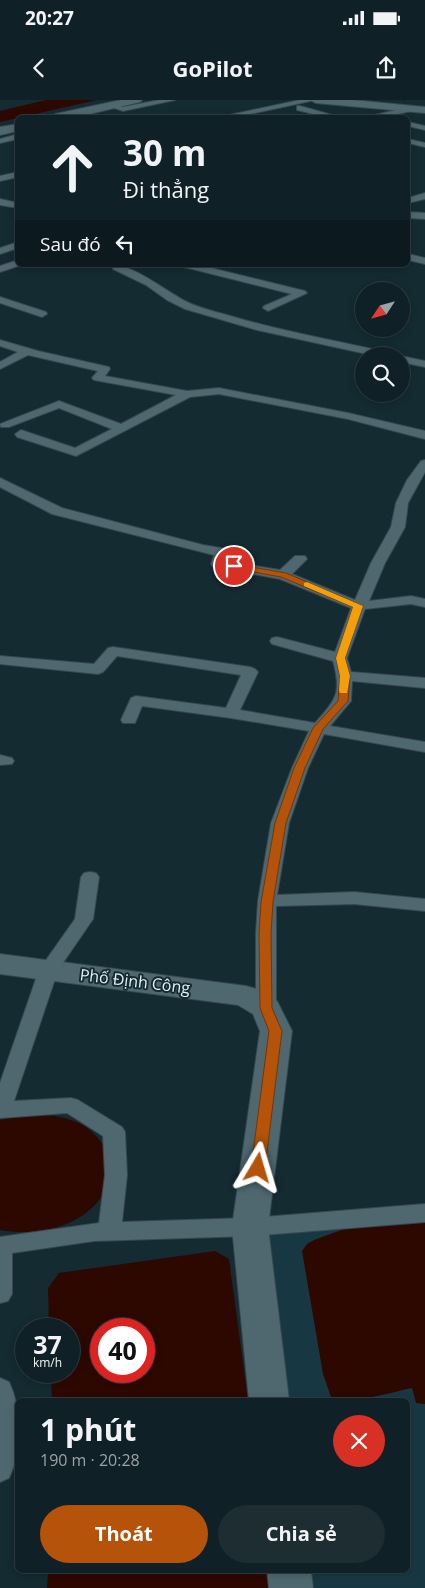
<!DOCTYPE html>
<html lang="vi">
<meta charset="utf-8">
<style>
:root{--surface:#0f2026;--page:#1d2d32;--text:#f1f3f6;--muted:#9ba3a7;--line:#2f3e43;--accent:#b45309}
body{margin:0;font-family:"Open Sans",sans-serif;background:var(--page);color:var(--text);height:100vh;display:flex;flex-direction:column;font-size:19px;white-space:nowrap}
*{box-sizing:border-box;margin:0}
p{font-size:16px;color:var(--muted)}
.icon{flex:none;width:28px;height:28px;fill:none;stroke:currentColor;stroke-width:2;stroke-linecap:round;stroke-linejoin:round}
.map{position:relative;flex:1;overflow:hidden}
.details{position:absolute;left:15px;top:1298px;width:395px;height:175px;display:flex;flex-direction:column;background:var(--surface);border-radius:8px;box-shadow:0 2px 8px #0003,0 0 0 1px var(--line)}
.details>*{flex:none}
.guide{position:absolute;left:15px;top:15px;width:395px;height:152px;border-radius:8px;box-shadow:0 2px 8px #0003,0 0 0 1px var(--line);background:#0f2026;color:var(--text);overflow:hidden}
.needle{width:32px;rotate:234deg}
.buttons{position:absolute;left:355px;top:182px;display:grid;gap:10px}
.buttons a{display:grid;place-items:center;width:55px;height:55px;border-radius:50%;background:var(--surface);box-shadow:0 2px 8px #0003,0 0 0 1px var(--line);font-size:25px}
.speed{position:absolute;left:15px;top:1218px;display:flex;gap:10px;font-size:25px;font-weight:700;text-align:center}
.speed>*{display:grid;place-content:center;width:65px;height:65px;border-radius:50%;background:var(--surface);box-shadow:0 2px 8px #0003,0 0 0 1px var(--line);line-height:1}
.speed small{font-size:12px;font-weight:400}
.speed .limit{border:8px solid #d22;background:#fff;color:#111}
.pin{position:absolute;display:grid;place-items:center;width:42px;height:42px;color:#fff;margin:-21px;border:2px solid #fff;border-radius:50%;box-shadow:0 1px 5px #0007}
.me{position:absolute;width:55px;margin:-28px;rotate:7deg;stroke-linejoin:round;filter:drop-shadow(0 0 4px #0008)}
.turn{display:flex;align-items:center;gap:18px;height:105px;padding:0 25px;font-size:22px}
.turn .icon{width:65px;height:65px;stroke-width:2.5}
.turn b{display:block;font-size:35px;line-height:42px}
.then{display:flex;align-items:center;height:48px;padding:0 25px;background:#0003;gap:10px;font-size:19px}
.round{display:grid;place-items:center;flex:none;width:52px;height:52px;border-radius:26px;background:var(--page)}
.summary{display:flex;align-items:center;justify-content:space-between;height:85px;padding:0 25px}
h1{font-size:30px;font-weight:700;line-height:38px}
.primary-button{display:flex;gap:10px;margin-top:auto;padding:10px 25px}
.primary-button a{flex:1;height:58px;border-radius:30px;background:var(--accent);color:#fff;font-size:20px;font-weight:700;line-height:58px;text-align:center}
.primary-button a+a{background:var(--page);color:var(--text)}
.status{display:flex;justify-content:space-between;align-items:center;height:35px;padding:0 25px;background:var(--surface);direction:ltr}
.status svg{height:14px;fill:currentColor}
header{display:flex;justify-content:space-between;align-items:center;height:65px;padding:0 25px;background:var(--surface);font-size:22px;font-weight:700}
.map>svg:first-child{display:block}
</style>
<div class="status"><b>20:27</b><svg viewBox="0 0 49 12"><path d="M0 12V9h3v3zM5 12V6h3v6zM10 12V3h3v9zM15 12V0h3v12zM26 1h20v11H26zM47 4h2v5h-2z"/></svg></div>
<header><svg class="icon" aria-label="back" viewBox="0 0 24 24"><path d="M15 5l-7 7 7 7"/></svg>GoPilot<svg class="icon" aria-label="share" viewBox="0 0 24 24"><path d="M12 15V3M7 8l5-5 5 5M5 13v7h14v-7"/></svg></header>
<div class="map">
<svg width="425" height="1488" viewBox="0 0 425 1488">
<rect width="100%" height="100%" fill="#142b32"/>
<path fill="#173842" d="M 425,1117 L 425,1488 L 312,1488 L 309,1470 L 408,1470 L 408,1300 L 287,1300 L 265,1131 Z"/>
<g fill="#2d0800" fill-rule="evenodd">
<path d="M 46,0 L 97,0 L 0,22 L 0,11 Z"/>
<path d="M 30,1014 C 56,1015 85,1018 101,1042 C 103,1044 107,1048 108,1051 C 109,1056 107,1065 107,1070 C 106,1077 108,1087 104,1093 C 84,1127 37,1137 0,1130 L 0,1020 Z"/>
<path d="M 425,1118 L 425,1304 L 416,1303 L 412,1288 C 384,1294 359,1303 331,1297 L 323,1274 L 302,1151 L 307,1144 L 314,1140 L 358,1124 Z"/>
<path d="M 215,1151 L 229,1159 L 248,1300 L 52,1300 L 51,1271 L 69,1271 L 69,1229 L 49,1229 L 48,1188 L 59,1173 ZM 101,1229 L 144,1229 L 144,1271 L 101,1271 Z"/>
<path d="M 48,1470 L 272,1470 L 273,1488 L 47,1488 Z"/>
</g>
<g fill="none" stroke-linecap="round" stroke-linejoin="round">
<g stroke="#36484f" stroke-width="2">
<g id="service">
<path d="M 159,0 L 175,0 L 123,11 L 105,5 L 109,3 L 123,7 Z"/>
<path d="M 300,0 L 315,0 L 232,18 L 215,18 Z"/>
<path d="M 297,6 L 300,6 L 343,18 L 329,18 L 297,10 Z"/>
<path d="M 409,7 L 412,7 L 412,11 L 378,18 L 362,18 Z"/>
<path d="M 408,22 L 425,26 L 425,30 L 408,26 Z"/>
<path d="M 18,34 L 18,39 L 0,43 L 0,39 Z"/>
<path d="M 408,39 L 425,43 L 425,47 L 408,43 Z"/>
<path d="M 18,72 L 18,77 L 0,81 L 0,76 Z"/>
<path d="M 425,93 L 425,99 L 408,103 L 408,98 Z"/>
<path d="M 0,99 L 18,103 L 18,108 L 0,105 Z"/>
<path d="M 408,112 L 425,113 L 425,119 L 408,118 Z"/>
<path d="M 18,142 L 18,148 L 0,154 L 0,148 Z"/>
<path d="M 408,154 L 425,158 L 425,164 L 408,160 Z"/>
<path d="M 18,160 L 18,165 L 21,165 L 0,172 L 0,166 Z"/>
<path d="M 113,165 C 134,165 167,192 187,202 C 201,209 218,212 234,217 C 285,232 338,241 390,253 L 395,256 L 376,256 L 257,230 L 185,209 L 167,200 L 146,185 L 113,169 Z"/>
<path d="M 182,165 L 199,165 L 305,191 L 307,193 L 268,211 L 263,208 L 264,206 L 292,194 L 184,167 Z"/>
<path d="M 0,197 L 46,212 L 47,214 L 42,217 L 0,203 Z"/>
<path d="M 0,240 L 38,251 L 109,267 L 110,269 L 105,276 L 187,291 L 219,288 L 348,313 L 425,331 L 425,339 L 348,319 L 219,294 L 190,297 L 76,356 L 17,337 L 15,334 L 21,330 L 75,348 L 112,329 L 59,308 L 9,327 L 1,327 L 0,324 L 59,301 L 121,324 L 176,295 L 94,280 L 92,278 L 98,271 L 28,255 L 0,269 L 0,262 L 18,252 L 0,246 Z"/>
<path d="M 399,256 L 401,256 L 425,261 L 425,267 L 401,262 L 401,256 Z"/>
<path d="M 425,360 L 425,372 L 408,403 L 405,427 L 385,463 L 369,501 L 411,496 L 425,499 L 425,507 L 411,504 L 365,509 L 347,558 L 351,572 L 425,578 L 425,588 L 352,581 L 351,601 L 330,626 L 425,642 L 425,652 L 324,634 L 308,668 L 289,723 L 277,795 L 354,792 L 425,799 L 425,811 L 354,804 L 276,806 L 276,908 L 273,913 L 266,915 L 259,913 L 256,908 L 256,833 L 258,801 L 271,723 L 292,668 L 309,631 L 231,618 L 142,606 L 135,623 L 123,623 L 121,620 L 131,598 L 136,596 L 226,608 L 241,575 L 117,556 L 103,572 L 98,574 L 0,564 L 0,556 L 94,564 L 108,548 L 113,547 L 250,567 L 255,569 L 258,572 L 240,610 L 315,623 C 336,599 342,594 333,561 L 272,544 L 270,541 L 272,538 L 277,537 L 335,552 L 351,508 L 280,479 L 213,467 L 211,464 L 214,455 L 52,414 L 0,387 L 0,378 L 62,408 L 203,445 L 227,449 L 229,452 L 226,461 L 280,470 L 295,456 L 305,456 L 307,459 L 292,474 L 355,500 L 371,463 L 391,427 L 396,403 L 407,380 L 421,361 Z"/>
<path d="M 0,655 L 12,658 L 14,661 L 12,664 L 0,665 Z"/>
<path d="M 90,772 L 96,773 L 99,777 L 93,819 L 58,870 L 14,1001 L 71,998 L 78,1000 L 122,1027 L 125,1032 L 127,1075 L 122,1122 L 250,1118 L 425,1104 L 425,1122 L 250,1136 L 94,1141 L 12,1153 L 12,1194 L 8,1201 L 0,1203 L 0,1137 L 99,1123 L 105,1075 L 103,1036 L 67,1013 L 0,1018 L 0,983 L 39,870 L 75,819 L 81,777 L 84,773 Z"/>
<path d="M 0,1278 L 9,1282 C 22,1309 22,1351 9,1378 L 0,1382 Z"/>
</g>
</g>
<g stroke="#36484f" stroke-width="2">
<g id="tertiary">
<path d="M 0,854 L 246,886 L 257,889 L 277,901 L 292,931 L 268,1127 L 289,1300 L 249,1300 L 232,1127 L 260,931 L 253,914 L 238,905 L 0,874 Z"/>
<path d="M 267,1470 L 311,1470 L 313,1488 L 269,1488 Z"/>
</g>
</g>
<g stroke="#36484f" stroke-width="2">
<g id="secondary">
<path d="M 121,0 L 142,0 L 140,2 L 73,18 L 50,18 L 55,14 Z"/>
<path d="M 310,0 L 353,0 L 425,7 L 425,13 L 316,3 Z"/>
<path d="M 18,24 L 18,31 L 0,35 L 0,27 Z"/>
</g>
</g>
<use href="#service" fill="#4f6870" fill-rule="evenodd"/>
<use href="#tertiary" fill="#4f6870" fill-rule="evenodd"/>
<use href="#secondary" fill="#4f6870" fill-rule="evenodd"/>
</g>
<path fill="#b45309" stroke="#753606" d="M 234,464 L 286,473 L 363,506 L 345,558 L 350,576 L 348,601 L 323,629 L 305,668 L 286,723 L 273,802 L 271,833 L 272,908 L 282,931 L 265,1068 L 263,1072 L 258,1074 L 253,1072 L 251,1068 L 269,931 L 260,908 L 259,833 L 261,802 L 275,723 L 294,668 L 313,628 L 338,601 L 340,576 L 336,558 L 353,507 L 281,477 L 231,468 L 230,466 Z"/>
<path fill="#f59e0b" d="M 307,482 L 363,506 L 345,558 L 350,576 L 347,593 L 340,593 L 339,591 L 340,576 L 336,558 L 353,507 L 304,486 L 304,483 Z"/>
<g text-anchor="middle" stroke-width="4" stroke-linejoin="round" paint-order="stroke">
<g font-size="16" fill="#e3f1f6" stroke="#142b32">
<text transform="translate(135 881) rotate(7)" y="6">Phố Định Công</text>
</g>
</g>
</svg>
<div class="buttons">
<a><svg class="needle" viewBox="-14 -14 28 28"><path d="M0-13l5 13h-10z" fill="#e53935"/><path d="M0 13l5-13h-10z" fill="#9ba3a7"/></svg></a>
<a><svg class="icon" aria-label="search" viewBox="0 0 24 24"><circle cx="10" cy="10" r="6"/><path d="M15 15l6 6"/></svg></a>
</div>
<div class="speed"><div>37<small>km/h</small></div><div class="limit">40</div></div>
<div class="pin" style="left:234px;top:466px;background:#d93025"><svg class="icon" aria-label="arrive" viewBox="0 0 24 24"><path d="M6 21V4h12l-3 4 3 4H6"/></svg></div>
<svg class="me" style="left:258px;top:1068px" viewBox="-20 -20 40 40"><path d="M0-17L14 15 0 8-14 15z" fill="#b45309" stroke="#fff" stroke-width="4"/></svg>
<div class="guide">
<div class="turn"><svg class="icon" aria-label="ahead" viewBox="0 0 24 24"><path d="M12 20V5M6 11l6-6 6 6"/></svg><div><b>30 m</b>Đi thẳng</div></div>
<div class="then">Sau đó<svg class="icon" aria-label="left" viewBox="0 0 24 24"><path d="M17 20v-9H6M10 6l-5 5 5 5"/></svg></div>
</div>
<section class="details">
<div class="summary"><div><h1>1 phút</h1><p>190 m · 20:28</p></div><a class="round" style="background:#d93025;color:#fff"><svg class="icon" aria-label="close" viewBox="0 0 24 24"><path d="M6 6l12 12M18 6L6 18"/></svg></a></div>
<div class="primary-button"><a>Thoát</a><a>Chia sẻ</a></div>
</section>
</div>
